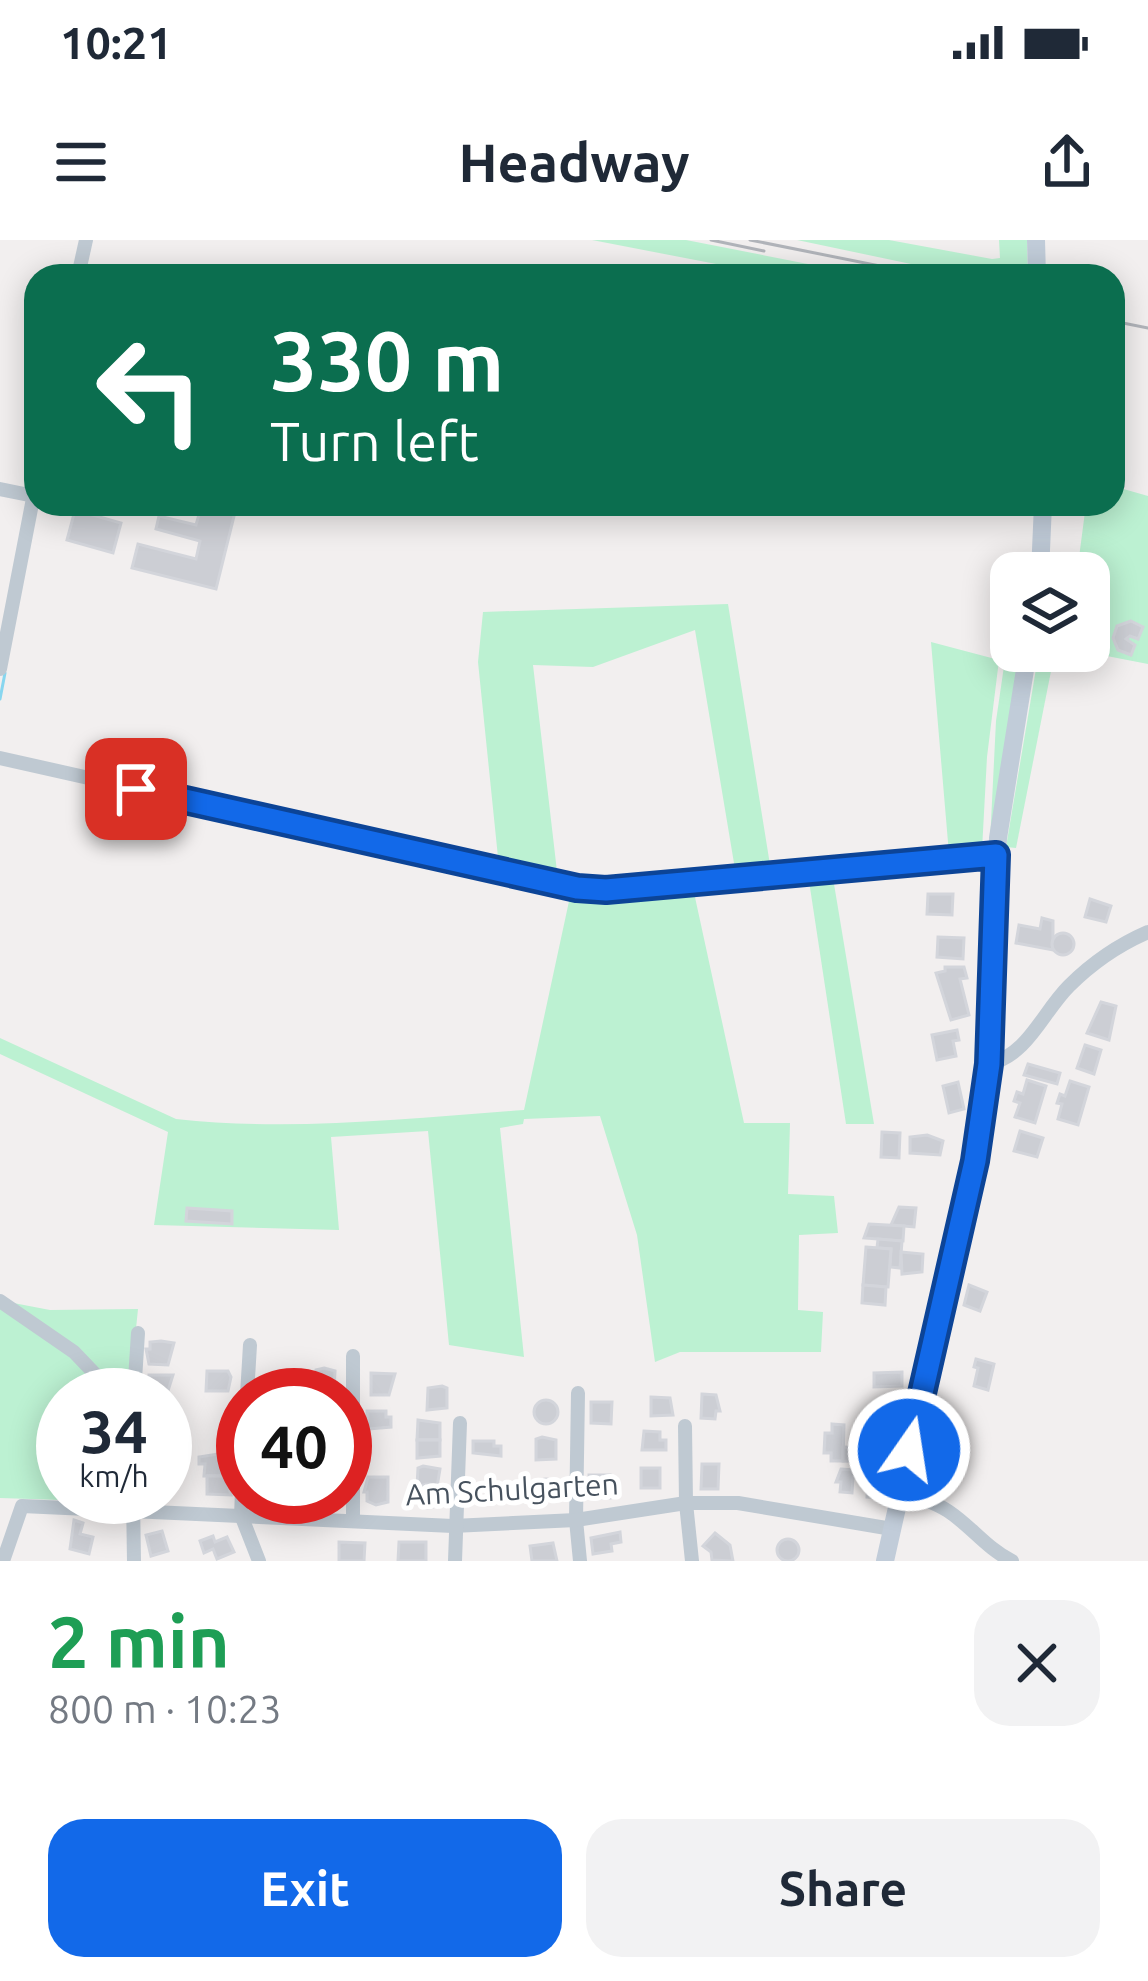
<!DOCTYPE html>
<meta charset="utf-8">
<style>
:root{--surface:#fff;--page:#f2f2f3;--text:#1f2937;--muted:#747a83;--accent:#1269e9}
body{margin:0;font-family:Ubuntu,sans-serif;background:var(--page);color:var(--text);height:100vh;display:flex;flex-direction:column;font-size:45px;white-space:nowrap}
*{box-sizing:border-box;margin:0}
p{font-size:39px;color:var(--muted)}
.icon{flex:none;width:66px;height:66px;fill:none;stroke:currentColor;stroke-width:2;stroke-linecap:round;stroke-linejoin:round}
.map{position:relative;height:1321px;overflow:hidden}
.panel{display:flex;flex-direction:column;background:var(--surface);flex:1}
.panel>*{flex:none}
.hud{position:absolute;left:24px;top:24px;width:1101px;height:252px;border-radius:36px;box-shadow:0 6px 30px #0003;background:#0b6e4f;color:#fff;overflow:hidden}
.controls{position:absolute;left:990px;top:312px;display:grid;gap:24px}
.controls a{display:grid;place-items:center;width:120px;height:120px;border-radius:24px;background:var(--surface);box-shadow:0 6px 30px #0003;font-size:60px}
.speed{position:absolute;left:36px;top:1128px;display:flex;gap:24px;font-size:60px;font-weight:700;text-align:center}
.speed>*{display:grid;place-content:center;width:156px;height:156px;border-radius:50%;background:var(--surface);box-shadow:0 6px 30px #0003;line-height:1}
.speed small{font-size:30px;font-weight:400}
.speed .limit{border:18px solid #d22;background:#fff;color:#111}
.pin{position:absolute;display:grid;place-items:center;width:102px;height:102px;color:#fff;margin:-51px;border-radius:24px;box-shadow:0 6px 18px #0006}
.me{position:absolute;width:132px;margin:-66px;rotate:13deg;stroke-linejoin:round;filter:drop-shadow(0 0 9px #0008)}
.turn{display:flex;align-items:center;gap:42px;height:252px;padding:0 48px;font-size:54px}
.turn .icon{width:156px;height:156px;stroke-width:2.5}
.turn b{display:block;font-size:84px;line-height:102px}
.round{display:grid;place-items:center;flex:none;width:126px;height:126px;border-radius:36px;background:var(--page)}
.overview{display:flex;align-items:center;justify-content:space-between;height:204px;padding:0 48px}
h1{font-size:72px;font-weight:700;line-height:90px;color:#1e9e55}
.action{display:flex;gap:24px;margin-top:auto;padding:24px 48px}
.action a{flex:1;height:138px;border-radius:36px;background:var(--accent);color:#fff;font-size:48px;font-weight:700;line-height:138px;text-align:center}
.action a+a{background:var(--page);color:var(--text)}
.status{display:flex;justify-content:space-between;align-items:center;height:84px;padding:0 60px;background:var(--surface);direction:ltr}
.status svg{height:33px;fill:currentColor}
header{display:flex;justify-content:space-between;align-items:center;height:156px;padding:0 48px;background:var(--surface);font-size:54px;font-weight:700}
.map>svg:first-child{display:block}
</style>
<div class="status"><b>10:21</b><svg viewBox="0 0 49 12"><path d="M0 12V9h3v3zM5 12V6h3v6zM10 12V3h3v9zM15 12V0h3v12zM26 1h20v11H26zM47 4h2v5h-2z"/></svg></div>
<header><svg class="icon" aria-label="menu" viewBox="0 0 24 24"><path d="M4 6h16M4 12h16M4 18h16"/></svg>Headway<svg class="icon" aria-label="share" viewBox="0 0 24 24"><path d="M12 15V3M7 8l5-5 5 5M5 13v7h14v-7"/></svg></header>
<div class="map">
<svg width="1148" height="1321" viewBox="0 0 1148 1321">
<rect width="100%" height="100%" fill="#f2efef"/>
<g fill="#bcf1d2">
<path d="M 592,0 L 686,0 L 869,36 L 778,36 Z"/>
<path d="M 797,0 L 889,0 L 992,19 L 1000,18 L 999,0 L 1027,0 L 1028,36 L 968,36 Z"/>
<path d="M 1113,246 L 1148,256 L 1148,424 L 1081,411 L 1089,411 L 1089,333 L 1077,333 L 1086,264 L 1113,264 Z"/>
<path d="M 728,364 L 771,631 L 736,635 L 695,390 L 593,427 L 533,425 L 558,640 L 499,627 L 478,422 L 483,372 Z"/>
<path d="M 1011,378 L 1011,411 L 1020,411 L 990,602 L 996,481 Z"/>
<path d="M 931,402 L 999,420 L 987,517 L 982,610 L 949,614 Z"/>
<path d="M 1039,411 L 1055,411 L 1016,608 L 1006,607 Z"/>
<path d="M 833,638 L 874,884 L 846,884 L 809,641 Z"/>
<path d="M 693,648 L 744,883 L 790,883 L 788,954 L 834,956 L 838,993 L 799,995 L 798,1070 L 823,1072 L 821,1112 L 680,1112 L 655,1122 L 637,995 L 600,876 L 524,879 L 523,884 L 500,888 L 524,1117 L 449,1105 L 428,891 L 331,897 L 339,990 L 154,985 L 168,892 L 0,814 L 0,798 L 176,879 C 291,892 410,878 524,870 L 571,652 Z"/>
<path d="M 3,1061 L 50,1070 L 138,1069 L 130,1148 L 114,1146 Z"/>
<path d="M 0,1066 L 75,1116 L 107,1155 L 63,1155 L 63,1257 L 126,1257 L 123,1262 L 0,1258 Z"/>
</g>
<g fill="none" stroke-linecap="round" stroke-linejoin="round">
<path stroke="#88d6ef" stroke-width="3" d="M 0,459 L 5,433"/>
</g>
<g fill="#ccced4" stroke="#d3d5db" stroke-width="3">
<path d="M 202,264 L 237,264 L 216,349 L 132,328 L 138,304 L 196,319 L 200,301 L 156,289 L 159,276 L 196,285 Z"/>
<path d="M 75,270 L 121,283 L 113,313 L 67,300 Z"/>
<path d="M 1131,381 L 1143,387 L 1138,399 L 1130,396 L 1126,399 L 1135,405 L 1131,415 L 1118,410 L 1113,398 L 1117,386 Z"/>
<path d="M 928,654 L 953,654 L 952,675 L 927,674 Z"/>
<path d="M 1090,659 L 1111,666 L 1106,682 L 1085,677 Z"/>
<path d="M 1042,678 L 1053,681 L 1053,710 L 1016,703 L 1019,685 L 1040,689 Z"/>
<circle cx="1063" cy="704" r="11"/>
<path d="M 938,697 L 964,698 L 963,719 L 937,717 Z"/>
<path d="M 945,727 L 964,727 L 967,738 L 960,739 L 969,775 L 951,780 L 936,733 L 945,731 Z"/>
<path d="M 1101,762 L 1116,766 L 1109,800 L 1087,793 Z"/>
<path d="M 957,790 L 959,800 L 953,801 L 956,816 L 937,820 L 932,795 Z"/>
<path d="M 1085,805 L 1101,810 L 1094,834 L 1077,828 Z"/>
<path d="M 1028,824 L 1060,833 L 1057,844 L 1024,835 Z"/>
<path d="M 1027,840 L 1046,846 L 1035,883 L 1015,877 L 1020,863 L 1014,861 L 1017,852 L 1023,854 Z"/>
<path d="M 1070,841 L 1089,847 L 1078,885 L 1058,879 L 1062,864 L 1057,863 L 1060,854 L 1065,856 Z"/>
<path d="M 958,842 L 964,869 L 949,873 L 943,846 Z"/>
<path d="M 1020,891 L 1043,898 L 1037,917 L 1014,911 Z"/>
<path d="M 882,892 L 900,893 L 899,918 L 881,917 Z"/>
<path d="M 927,895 L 943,901 L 940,915 L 910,913 L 910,897 Z"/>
<path d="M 899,967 L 916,968 L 914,987 L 891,985 Z"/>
<path d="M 187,968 L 232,971 L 232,984 L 186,981 Z"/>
<path d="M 869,984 L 904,986 L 903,1001 L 864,998 Z"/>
<path d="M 878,999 L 902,1001 L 900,1028 L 890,1027 L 891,1009 L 877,1008 Z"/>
<path d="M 866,1007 L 891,1009 L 888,1047 L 863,1045 Z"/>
<path d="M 901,1012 L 923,1014 L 922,1032 L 902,1034 Z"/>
<path d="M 863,1045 L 886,1047 L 885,1065 L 862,1063 Z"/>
<path d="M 969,1045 L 987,1052 L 980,1071 L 964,1065 Z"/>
<path d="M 161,1101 L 174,1103 L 168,1125 L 149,1124 L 146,1109 L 150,1109 L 150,1102 Z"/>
<path d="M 976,1119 L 994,1124 L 988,1150 L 974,1146 L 978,1128 L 974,1127 Z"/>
<path d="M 324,1128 L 335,1131 L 334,1154 L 316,1154 L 316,1130 Z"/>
<path d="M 207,1131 L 228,1131 L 231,1137 L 228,1151 L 206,1151 Z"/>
<path d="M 902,1132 L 902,1146 L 874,1147 L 874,1133 Z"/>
<path d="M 371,1133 L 395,1134 L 389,1155 L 371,1155 Z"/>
<path d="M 149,1135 L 173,1135 L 167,1154 L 149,1153 Z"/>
<path d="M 442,1146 L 447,1148 L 447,1168 L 427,1170 L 428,1148 Z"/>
<path d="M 702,1154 L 716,1155 L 720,1171 L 716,1171 L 715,1179 L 701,1178 Z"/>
<path d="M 651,1157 L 670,1158 L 673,1175 L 651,1176 Z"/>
<circle cx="546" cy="1172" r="12"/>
<path d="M 591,1162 L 612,1162 L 611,1184 L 591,1183 Z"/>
<path d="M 367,1171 L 386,1171 L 386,1177 L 391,1177 L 391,1187 L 367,1189 Z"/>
<path d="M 418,1180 L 440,1183 L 440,1200 L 417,1200 Z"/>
<path d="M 832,1184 L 844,1185 L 843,1221 L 831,1221 L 831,1213 L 824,1213 L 825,1193 L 832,1193 Z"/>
<path d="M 644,1191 L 660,1192 L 660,1200 L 666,1200 L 666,1210 L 642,1210 Z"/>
<path d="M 542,1197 L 556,1200 L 556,1219 L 536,1220 L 536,1199 Z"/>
<path d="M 417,1200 L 440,1200 L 440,1216 L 417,1218 Z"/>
<path d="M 473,1201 L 494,1201 L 494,1206 L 501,1206 L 501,1216 L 473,1213 Z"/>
<path d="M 843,1207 L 889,1208 L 889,1222 L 873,1227 L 873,1222 L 843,1221 Z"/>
<path d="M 218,1214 L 227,1217 L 226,1236 L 204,1236 L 205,1224 L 199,1224 L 199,1217 Z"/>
<path d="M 702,1224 L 719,1224 L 718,1249 L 701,1249 Z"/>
<path d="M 423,1226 L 440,1229 L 437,1247 L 417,1246 L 418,1228 Z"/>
<rect x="641" y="1228" width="19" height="20"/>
<path d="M 841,1229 L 868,1231 L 868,1238 L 853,1237 L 852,1253 L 840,1252 L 841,1242 L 836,1242 Z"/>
<path d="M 868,1231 L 884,1232 L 882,1258 L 867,1257 Z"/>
<rect x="589" y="1235" width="21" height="23"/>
<path d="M 207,1236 L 226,1236 L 231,1255 L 207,1254 Z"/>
<path d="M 368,1237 L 388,1237 L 388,1262 L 376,1265 L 367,1261 L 367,1252 L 364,1252 Z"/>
<circle cx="546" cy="1250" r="11"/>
<circle cx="428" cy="1256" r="12"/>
<path d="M 74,1280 L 83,1283 L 80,1294 L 93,1297 L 89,1314 L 70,1309 Z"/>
<path d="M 162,1291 L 168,1311 L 151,1316 L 146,1295 Z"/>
<path d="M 620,1292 L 621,1302 L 611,1304 L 612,1311 L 593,1314 L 591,1298 Z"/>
<path d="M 715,1293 L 730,1305 L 733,1321 L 712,1320 L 711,1312 L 703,1306 Z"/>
<path d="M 213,1296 L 215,1302 L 227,1297 L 234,1312 L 217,1319 L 213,1309 L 204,1313 L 200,1301 Z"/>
<circle cx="788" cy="1310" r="11"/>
<path d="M 339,1302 L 365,1303 L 364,1321 L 339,1321 Z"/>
<path d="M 399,1302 L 426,1302 L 426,1321 L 398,1321 Z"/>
<path d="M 553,1303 L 557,1321 L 532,1321 L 530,1306 Z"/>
</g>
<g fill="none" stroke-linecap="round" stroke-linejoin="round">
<g stroke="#bfc9d2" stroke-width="14">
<path d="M 78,36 L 86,0"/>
<path d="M 0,249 L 34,256"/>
<path d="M 0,429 L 36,243"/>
<path d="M 0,518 L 577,648 L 606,651 L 996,615"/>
<path d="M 989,824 C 1028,815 1042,773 1069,746 C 1092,723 1118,705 1148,692"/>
<path d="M 0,1061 L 74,1112 L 115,1155"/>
<path d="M 353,1116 L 353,1281"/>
<path d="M 578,1153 L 576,1280 L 580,1321"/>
<path d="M 134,1155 L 138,1093"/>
<path d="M 247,1155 L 250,1105"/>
<path d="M 685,1186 L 686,1263 L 692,1321"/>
<path d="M 243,1229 L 241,1275 L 259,1321"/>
<path d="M 900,1253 C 916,1257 933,1261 948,1271 C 971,1286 986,1308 1012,1321"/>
<path d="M 133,1257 L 134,1321"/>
<path d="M 3,1321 L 22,1266 L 453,1286 L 576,1280 L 686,1263 L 738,1263 L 892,1289"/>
<path d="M 455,1321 L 460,1183"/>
</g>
<g stroke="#c1ccd9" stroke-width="18">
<path d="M 1036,0 L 1037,36"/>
<path d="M 1040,333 L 1043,264"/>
<path d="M 885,1321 L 975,921 L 989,824 L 998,598 L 1028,411"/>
</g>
<g stroke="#b1b4ba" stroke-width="3">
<path d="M 711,0 L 764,11"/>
<path d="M 750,0 L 930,36"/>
<path d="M 1113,81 L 1148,88"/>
</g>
</g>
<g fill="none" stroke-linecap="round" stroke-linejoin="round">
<g stroke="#0c4497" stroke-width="30">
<path id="route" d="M 136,549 L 577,648 L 606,650 L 996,615 L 989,824 L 975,921 L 909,1210"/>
</g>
<use href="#route" stroke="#1269e9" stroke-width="21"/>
</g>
<g text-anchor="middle" stroke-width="10" stroke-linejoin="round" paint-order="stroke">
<g font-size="30" fill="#47525e" stroke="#fff">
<text transform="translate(512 1250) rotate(-3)" y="10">Am Schulgarten</text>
</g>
</g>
</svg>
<div class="controls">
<a><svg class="icon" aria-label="layers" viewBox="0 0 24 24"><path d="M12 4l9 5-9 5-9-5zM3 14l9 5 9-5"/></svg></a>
</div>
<div class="speed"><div>34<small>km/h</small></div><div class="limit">40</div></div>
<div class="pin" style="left:136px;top:549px;background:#d93025"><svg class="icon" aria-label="arrive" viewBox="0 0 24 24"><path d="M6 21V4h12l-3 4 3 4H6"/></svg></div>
<svg class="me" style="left:909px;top:1210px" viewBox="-20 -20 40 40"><circle r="17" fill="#1269e9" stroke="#fff" stroke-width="3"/><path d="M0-11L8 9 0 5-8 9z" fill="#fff"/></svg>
<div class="hud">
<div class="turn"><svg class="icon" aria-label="left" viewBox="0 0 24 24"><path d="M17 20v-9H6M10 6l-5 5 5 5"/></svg><div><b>330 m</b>Turn left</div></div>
</div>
</div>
<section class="panel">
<div class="overview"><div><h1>2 min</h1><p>800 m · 10:23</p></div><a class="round"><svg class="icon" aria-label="close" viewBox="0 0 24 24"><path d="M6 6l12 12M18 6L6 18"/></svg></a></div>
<div class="action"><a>Exit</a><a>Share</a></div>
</section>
